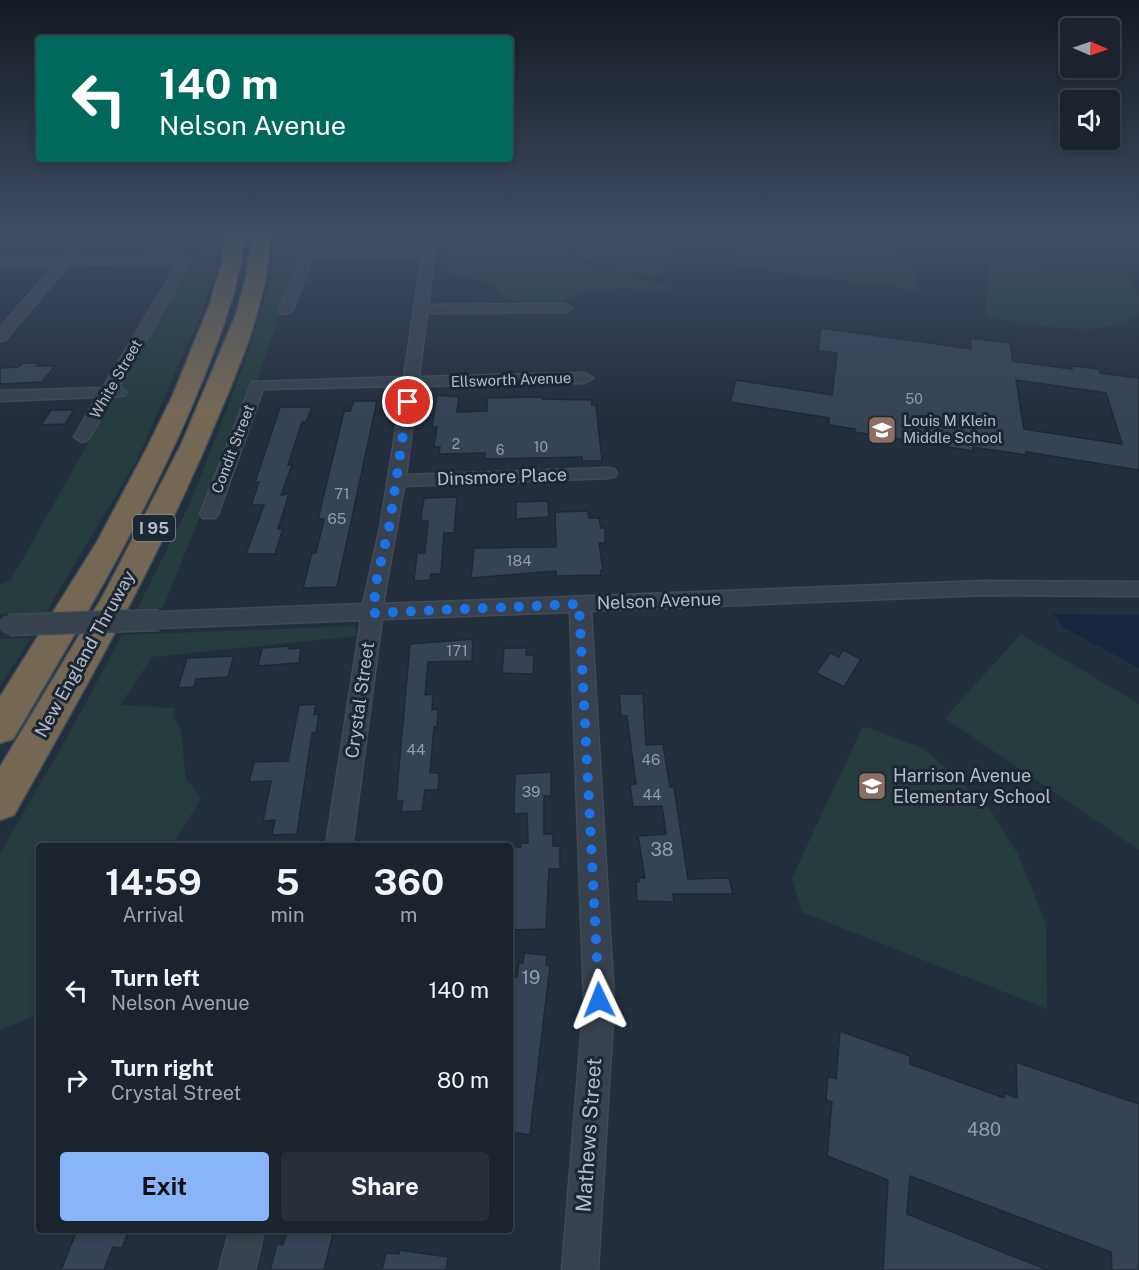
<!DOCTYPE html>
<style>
:root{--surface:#1b232e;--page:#282f3a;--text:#f1f3f6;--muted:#a0a4aa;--line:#39404a;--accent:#8ab4f8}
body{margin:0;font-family:"Public Sans",sans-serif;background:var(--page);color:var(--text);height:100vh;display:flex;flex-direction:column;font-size:22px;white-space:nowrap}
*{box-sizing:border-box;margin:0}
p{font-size:20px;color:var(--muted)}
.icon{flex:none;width:33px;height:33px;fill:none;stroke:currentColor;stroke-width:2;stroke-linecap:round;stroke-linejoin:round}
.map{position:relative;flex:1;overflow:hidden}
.side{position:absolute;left:36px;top:843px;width:477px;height:390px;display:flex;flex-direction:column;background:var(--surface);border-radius:6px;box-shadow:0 3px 9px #0003,0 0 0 2px var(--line)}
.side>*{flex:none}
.top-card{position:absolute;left:36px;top:36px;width:477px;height:126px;border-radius:6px;box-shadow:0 3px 9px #0003,0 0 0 2px var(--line);background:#00695c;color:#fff;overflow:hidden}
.needle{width:39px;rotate:92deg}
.controls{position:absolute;left:1060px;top:18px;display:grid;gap:12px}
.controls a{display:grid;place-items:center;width:60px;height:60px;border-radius:6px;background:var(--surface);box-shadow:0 3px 9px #0003,0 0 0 2px var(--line);font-size:30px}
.pin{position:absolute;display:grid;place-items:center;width:51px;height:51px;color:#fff;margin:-26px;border:3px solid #fff;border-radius:50%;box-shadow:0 2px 6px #0007}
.me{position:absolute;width:66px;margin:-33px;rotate:358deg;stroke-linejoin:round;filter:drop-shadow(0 0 4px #0008)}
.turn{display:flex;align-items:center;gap:21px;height:126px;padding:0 24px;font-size:27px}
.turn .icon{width:78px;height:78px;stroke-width:2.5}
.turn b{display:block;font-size:42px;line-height:51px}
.eta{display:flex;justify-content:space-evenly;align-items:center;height:102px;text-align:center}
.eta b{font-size:36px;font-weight:700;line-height:42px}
.primary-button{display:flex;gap:12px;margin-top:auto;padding:12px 24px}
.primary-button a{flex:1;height:69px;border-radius:6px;background:var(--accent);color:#111;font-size:24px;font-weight:700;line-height:69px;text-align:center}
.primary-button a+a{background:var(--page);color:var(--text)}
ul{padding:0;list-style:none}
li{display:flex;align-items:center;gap:18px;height:90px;padding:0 24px}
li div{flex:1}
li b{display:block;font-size:22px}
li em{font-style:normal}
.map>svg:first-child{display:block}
</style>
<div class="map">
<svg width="1139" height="1270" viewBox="0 0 1139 1270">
<rect width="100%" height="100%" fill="#242f3e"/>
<g fill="#263c3f">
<path d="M 202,234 L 221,234 L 222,255 L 201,314 L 137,460 L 46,612 L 0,614 L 0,584 L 11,580 L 202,241 Z"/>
<path d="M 274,234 L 306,234 L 257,382 L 252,387 L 163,608 L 137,609 L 191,501 L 246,359 L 267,292 L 275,247 Z"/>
<path d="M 442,234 L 685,234 L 660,277 L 609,270 L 588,261 L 572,249 L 495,236 L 441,241 Z"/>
<path d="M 744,234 L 765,234 L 917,253 L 917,290 L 732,266 Z"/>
<path d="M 897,234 L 981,234 L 990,240 L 964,241 Z"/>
<path d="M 1093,234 L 1139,234 L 1139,253 L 1103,240 Z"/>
<path d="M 488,240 L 505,244 L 570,250 L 585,263 L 614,274 L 677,287 L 669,291 L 620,288 L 578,293 L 562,302 L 526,303 L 504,299 C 499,295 497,288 492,285 C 476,273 450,283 442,263 C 450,243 469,243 488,240 Z"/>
<path d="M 992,260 L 1129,275 L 1139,296 L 1139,314 C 1103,342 1029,323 986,317 L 988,262 Z"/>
<path d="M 355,626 L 357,636 L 152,657 L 120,705 L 176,708 L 173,715 L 181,730 L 186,779 L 201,798 L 172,846 L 39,846 L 39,1014 L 0,1030 L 0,853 L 69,734 L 122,635 Z"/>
<path d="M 1021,634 L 1139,704 L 1139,850 L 945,718 Z"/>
<path d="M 31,638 L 0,686 L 0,639 Z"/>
<path d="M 863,726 L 923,748 L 988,806 L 1019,856 L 1046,924 L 1047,1009 L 802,912 L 792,878 Z"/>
</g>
<path fill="#17263c" d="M 1053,614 L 1139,615 L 1139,668 L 1064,628 Z"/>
<g fill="#364354" stroke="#1f2835" stroke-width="1.5" fill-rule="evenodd">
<path d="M 821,328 L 971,349 L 970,338 L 1010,343 L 1013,361 L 1072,369 L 1071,366 L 1099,369 L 1100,373 L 1139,378 L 1139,470 L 1026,452 L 1026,455 L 973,447 L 973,451 L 855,432 L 855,429 L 829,425 L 829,418 L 730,402 L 736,380 L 832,395 L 837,353 L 818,351 ZM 1016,380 L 1106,393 L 1122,444 L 1024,429 Z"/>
<path d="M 22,363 L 39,363 L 36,366 L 55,366 L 42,382 L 0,384 L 0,368 L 19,367 Z"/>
<path d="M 437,395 L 459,397 L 457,412 L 487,411 L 487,398 L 542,397 L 542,399 L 592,400 L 592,405 L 596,405 L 602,461 L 582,461 L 582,457 L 485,459 L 485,453 L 439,454 L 440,447 L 434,447 L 437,427 L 432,427 Z"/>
<path d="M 354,401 L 377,401 L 337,587 L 303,588 L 312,553 L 316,553 L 324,519 L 318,519 L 340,428 L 344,411 L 350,411 Z"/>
<path d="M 280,407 L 312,407 L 306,422 L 302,422 L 288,465 L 292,465 L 281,495 L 289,494 L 278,529 L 283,528 L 275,554 L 246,554 L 264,505 L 251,505 L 259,482 L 255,482 Z"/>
<path d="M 51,410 L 74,410 L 65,424 L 41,425 Z"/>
<path d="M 457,497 L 454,533 L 444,533 L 441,574 L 431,574 L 430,580 L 414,581 L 417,553 L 425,553 L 428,521 L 422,521 L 421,517 L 424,498 Z"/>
<path d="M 548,501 L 549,517 L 516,519 L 516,502 Z"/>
<path d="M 588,511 L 589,518 L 599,518 L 601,528 L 605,528 L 605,543 L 599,543 L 603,570 L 601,570 L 601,575 L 556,576 L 556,571 L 471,578 L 474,548 L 556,547 L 555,512 Z"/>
<path d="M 473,639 L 472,661 L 428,662 L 425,695 L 433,694 L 432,710 L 438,709 L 437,727 L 434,727 L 430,773 L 439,773 L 438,790 L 425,790 L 422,811 L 401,812 L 403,801 L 396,801 L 410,644 Z"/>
<path d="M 289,646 L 289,649 L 301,648 L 299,663 L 258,666 L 262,648 Z"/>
<path d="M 504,648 L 527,648 L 526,655 L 534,655 L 533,674 L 502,673 Z"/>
<path d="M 843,650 L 861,659 L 844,687 L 816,673 L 830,653 L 839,657 Z"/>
<path d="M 234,656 L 228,677 L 196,679 L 194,687 L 178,688 L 187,658 Z"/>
<path d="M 619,694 L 643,694 L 646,745 L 663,744 L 670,787 L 674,787 L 688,879 L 729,878 L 733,894 L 673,894 L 674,902 L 637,901 L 636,882 L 639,882 L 639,878 L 645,878 L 638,836 L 666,834 L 662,806 L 633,807 L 630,785 L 636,784 L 628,724 L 627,716 L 621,716 Z"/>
<path d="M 316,704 L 314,715 L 319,714 L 316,732 L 312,733 L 297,834 L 272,835 L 275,820 L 263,821 L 271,781 L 249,782 L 254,762 L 288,761 L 299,705 Z"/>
<path d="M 551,772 L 551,796 L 544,796 L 544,834 L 553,834 L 553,846 L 560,846 L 560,869 L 549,869 L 546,929 L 510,930 L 510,847 L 521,847 L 521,843 L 528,843 L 527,813 L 514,814 L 515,774 Z"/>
<path d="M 524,953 L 547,955 L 546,965 L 550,966 L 530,1135 L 510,1132 L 510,977 L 517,977 L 519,962 L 523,963 Z"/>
<path d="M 840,1031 L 910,1056 L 910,1064 L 1004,1098 L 1004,1093 L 1017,1098 L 1016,1062 L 1139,1104 L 1139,1270 L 1112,1270 L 1111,1252 L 910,1176 L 907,1214 L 1048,1270 L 883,1270 L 888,1180 L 827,1156 L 832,1102 L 826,1100 L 828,1076 L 836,1079 Z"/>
<path d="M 77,1230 L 129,1230 L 122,1248 L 113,1247 L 104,1270 L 61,1270 Z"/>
<path d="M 287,1230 L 334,1230 L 324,1270 L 270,1270 L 277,1244 L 283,1245 Z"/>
<path d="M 399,1250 L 448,1257 L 446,1270 L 382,1270 L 386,1253 L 399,1254 Z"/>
</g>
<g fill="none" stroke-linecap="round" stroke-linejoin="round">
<g stroke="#414a57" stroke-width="3">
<g id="minor">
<path d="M 82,234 L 94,234 L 75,257 L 186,255 L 192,259 L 119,387 L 127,392 L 124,395 L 113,397 L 88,440 L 82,442 L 74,437 L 97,397 L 0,401 L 0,391 L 103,388 L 178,263 L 68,265 L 5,340 L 0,341 L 0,328 L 55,265 L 0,266 L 0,258 L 62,257 Z"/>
<path d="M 310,234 L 322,234 L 315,251 L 423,248 L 425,234 L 437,234 L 428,305 L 565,304 L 572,308 L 565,312 L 427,313 L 419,377 L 585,373 L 593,378 L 585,383 L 418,386 L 406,475 L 608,468 L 614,469 L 617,473 L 614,477 L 608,478 L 404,486 L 383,604 L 984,581 L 1139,582 L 1139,596 L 984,595 L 591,611 L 614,1001 L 598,1270 L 562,1270 L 584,1001 L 570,612 L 382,619 L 352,846 L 326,846 L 361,620 L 159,628 L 152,626 L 149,620 L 152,614 L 159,612 L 363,604 L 380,528 L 403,386 L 263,389 L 218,514 L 215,518 L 203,518 L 200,514 L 252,382 L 404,377 L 422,256 L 312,259 L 293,310 L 286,314 L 281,313 L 279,310 Z"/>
<path d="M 230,1230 L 264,1230 L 255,1270 L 219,1270 Z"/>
</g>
</g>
<g stroke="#434c59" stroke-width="3">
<g id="motorway">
<path d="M 226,234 L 244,234 C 241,281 224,325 207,369 C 156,499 84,619 13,739 L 0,743 L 0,697 L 97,542 L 148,446 L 172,397 L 209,306 L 222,263 Z"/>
<path d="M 252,234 L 270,234 C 268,299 243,358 218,417 C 161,555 87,685 14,815 L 0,820 L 0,767 L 103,596 L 181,445 L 236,314 L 247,274 Z"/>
</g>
</g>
<use href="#minor" fill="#38414e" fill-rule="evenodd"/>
<use href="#motorway" fill="#746855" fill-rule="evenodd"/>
<g stroke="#414a57" stroke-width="23" stroke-linecap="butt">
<path id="minor-bridge" d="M 9,625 L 159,620"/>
</g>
<use href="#minor-bridge" stroke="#38414e" stroke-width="20"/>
</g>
<linearGradient id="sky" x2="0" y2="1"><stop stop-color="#141a22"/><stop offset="0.57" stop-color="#3f4d63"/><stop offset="1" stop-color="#3f4d63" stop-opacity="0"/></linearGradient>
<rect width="1139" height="411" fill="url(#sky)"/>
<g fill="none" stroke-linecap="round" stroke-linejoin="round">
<path stroke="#1a73e8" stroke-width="10" stroke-dasharray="0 18" d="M 408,402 L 389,528 L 377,578 L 373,613 L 579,604 L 599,1000"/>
</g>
<defs>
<g id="school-square" transform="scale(1.5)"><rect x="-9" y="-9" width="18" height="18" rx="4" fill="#8d6e63" stroke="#1d2633"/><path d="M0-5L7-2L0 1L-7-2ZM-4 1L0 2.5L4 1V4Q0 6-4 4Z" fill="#fff"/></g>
</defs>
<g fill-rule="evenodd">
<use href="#school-square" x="882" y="430"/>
<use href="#school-square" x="872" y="786"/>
</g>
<g text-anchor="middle" stroke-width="6" stroke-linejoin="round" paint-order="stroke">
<g font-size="14" fill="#929caa">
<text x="914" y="404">50</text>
<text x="456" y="449">2</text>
<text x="541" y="452">10</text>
<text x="500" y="455">6</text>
</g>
<g font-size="15" fill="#b4bcc9" stroke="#1d2633">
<text transform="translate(116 379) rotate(-60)" y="5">White Street</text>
<text transform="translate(511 380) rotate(-2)" y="5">Ellsworth Avenue</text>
<text transform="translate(233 449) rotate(-69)" y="5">Condit Street</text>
</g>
<g font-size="15" fill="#b4bcc9" stroke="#1d2633" text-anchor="start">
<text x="903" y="426">Louis M Klein<tspan x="903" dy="17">Middle School</tspan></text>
</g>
<g font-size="15" fill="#929caa">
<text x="342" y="499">71</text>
<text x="337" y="524">65</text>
<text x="519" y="566">184</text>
<text x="457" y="656">171</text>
<text x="416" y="755">44</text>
<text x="651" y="765">46</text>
<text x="531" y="797">39</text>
<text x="652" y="800">44</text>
</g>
<rect fill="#1d2633" stroke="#878f9c" stroke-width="1.5" x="133" y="515" width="42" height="26" rx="4.5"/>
<g font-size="16" font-weight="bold" fill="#b4bcc9">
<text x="154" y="534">I 95</text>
</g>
<g font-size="18" fill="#b4bcc9" stroke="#1d2633">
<text transform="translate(502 477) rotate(-2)" y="6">Dinsmore Place</text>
<text transform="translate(659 601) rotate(-2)" y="6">Nelson Avenue</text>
<text transform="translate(85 654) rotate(-61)" y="6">New England Thruway</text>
<text transform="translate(360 700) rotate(-82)" y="6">Crystal Street</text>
</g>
<g font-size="18" fill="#b4bcc9" stroke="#1d2633" text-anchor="start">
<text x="893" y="782">Harrison Avenue<tspan x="893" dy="21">Elementary School</tspan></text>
</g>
<g font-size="18" fill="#929caa">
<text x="662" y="856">38</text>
<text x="531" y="984">19</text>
<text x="984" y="1136">480</text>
</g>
<g font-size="21" fill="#b4bcc9" stroke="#1d2633">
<text transform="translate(589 1135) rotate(-86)" y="7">Mathews Street</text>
</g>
</g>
</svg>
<div class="controls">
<a><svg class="needle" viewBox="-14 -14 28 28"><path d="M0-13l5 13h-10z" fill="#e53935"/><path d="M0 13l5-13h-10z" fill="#a0a4aa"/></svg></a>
<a><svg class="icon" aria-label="sound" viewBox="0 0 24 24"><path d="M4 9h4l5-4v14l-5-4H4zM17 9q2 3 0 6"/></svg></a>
</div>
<div class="pin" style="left:408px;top:402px;background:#d93025"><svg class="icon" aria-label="arrive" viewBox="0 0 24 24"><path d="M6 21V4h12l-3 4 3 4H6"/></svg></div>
<svg class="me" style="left:599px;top:1000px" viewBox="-20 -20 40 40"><path d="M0-17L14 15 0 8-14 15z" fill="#1a73e8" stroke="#fff" stroke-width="4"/></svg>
<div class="top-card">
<div class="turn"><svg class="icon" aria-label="left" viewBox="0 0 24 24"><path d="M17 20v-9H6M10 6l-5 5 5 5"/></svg><div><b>140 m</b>Nelson Avenue</div></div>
</div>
<section class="side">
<div class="eta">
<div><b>14:59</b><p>Arrival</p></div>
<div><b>5</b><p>min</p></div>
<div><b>360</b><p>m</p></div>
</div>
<ul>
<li><svg class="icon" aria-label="left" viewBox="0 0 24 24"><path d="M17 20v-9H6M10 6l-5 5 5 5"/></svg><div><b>Turn left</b><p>Nelson Avenue</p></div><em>140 m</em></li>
<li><svg class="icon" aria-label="right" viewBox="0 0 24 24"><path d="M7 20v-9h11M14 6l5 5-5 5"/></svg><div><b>Turn right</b><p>Crystal Street</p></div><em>80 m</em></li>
</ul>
<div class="primary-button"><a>Exit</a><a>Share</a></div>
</section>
</div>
